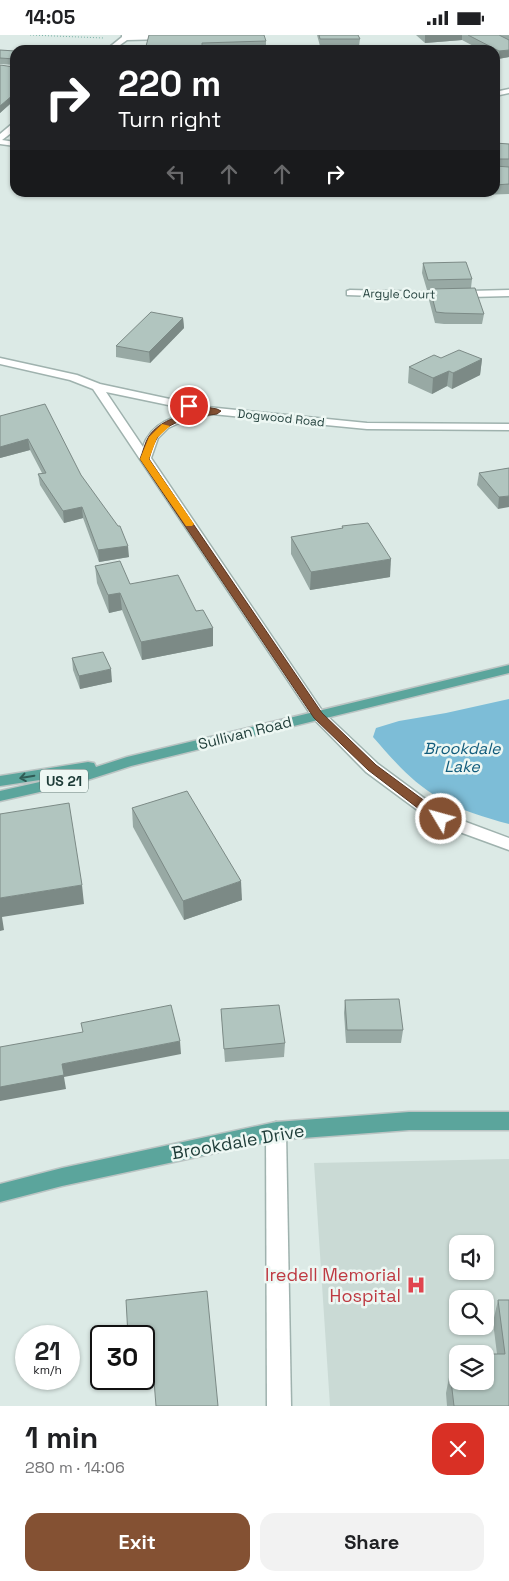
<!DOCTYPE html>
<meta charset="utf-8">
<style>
:root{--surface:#fff;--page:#f2f2f2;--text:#202124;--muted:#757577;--accent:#845133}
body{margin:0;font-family:"Space Grotesk",sans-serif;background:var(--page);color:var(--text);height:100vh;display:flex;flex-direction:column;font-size:19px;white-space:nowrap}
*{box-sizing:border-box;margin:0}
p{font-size:16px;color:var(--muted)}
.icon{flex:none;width:28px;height:28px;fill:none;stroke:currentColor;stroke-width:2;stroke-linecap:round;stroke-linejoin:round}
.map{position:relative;height:1371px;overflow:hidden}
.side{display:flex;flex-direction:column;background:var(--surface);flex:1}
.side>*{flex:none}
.guide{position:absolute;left:10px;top:10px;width:490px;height:152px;border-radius:15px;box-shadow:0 1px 4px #0004;background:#202124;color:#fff;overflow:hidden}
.tools{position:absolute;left:449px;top:1200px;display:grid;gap:10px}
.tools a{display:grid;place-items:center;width:45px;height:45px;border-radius:10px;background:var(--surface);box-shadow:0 1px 4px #0004;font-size:25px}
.speed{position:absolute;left:15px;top:1290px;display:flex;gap:10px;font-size:25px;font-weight:700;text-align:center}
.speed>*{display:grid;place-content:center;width:65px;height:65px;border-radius:50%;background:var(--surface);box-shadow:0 1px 4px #0004;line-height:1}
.speed small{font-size:12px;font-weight:400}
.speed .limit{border:2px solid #111;border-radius:8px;background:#fff;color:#111}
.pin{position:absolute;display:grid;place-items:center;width:42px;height:42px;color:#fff;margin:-21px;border:2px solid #fff;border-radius:50%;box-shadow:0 1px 5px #0007}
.me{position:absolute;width:55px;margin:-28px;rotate:307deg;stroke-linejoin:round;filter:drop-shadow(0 0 4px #0008)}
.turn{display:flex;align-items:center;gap:18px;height:105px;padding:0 25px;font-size:22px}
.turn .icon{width:65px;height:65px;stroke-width:2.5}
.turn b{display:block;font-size:35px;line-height:42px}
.lanes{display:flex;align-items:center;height:48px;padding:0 25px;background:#0003;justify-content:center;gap:25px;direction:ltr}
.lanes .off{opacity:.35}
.round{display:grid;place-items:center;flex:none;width:52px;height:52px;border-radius:15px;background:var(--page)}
.summary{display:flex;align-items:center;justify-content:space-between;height:85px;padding:0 25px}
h1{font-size:30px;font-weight:700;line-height:38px}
.primary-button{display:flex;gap:10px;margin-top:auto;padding:10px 25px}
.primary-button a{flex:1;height:58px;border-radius:15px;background:var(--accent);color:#fff;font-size:20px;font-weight:700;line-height:58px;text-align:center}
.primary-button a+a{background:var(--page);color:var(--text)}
.status{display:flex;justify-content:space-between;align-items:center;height:35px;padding:0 25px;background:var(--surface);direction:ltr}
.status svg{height:14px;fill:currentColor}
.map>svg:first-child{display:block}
</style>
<div class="status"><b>14:05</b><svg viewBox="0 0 49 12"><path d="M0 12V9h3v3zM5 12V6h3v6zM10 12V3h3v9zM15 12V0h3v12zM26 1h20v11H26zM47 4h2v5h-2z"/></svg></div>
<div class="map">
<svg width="509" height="1371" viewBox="0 0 509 1371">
<rect width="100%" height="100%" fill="#dceae6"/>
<path fill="#cadad5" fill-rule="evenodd" d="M 509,1124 L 509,1371 L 330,1371 L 314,1128 ZM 458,1209 L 485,1209 L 485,1236 L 458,1236 ZM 458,1264 L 485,1264 L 485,1291 L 458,1291 ZM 458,1319 L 485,1319 L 485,1346 L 458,1346 Z"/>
<path fill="#7dbdd7" d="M 509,664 L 509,789 C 486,783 460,775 439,763 C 413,748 393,725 373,702 L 376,693 L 399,686 L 446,678 Z"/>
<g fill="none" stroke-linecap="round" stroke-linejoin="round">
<g stroke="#9fb2ae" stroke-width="3">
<g id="minor">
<path d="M 122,0 L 167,0 L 170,2 L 167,4 L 127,5 L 113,15 L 106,15 L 122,2 Z"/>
<path d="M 509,54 L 509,58 L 495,61 L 495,57 Z"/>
<path d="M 12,89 L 15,89 L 15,95 L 2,105 L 15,107 L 15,111 L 0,109 L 0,99 Z"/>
<path d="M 350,255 L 430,257 L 509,255 L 509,261 L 430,263 L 347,260 L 347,256 Z"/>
<path d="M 0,323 L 77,340 L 100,349 L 207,372 L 367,388 L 509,389 L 509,395 L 367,394 L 212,379 L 181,387 L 168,393 L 158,403 L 151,423 L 323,677 L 378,729 L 447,780 L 509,803 L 509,815 L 435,788 L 366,737 L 313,683 L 93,354 L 70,345 L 0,329 ZM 106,357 L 197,376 C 175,381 151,387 143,412 Z"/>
<path d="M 276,1087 L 283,1090 L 286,1096 L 291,1371 L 267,1371 L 266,1096 L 269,1090 Z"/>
</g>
</g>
<g stroke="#bbc4c3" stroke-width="3">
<g id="major">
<path d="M 509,630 L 509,638 L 131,731 L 75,749 L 0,766 L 0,756 L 66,741 L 0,751 L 0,741 L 88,727 L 94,728 L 96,732 L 127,722 Z"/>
<path d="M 409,1077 L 509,1077 L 509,1095 L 409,1095 L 276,1105 L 62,1151 L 0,1167 L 0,1149 L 62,1133 L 276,1087 Z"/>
</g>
</g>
<path stroke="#79b2a7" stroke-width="1" stroke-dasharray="1 2" stroke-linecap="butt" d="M 30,0 L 104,3"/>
<use href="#minor" fill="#fff" fill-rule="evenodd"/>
<use href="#major" fill="#5ba59c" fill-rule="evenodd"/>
</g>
<g fill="#98a9a4">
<path d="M 149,0 L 266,6 L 266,14 L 227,15 L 145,15 Z"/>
<path d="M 317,0 L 358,0 L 360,4 L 359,11 L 320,11 Z"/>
<path d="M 416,0 L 509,0 L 509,22 L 498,24 L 495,22 L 495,15 L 481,15 L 462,5 L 425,8 Z"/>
<path d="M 0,15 L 15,16 L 15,65 L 0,78 L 0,30 L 14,32 L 15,30 L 0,29 Z"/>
<path d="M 495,108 L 509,109 L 509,159 L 479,160 L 479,158 L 495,158 Z"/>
<path d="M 15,116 L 15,131 L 11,130 L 10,121 Z"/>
<path d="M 412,158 L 460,158 L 460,159 L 412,160 Z"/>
<path d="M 423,228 L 472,244 L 471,253 L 484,279 L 482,289 L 444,289 L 435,288 L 429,265 L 430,255 L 427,255 L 422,238 Z"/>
<path d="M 183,283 L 184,293 L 150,328 L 116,322 L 116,311 Z"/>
<path d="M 441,323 L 482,324 L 480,340 L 452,354 L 447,351 L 432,359 L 408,348 L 409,332 Z"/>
<path d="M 0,381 L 81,440 L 129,522 L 99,527 L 83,483 L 64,488 L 40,450 L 38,439 L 42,438 L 30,415 L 0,423 Z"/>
<path d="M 509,433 L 498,474 L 477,450 L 479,438 Z"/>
<path d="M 342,491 L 390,542 L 310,555 L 291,519 L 291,502 L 342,494 Z"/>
<path d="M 95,531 L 130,549 L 196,576 L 213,593 L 213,611 L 142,625 L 122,575 L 109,578 L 97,548 Z"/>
<path d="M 72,623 L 112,647 L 80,654 L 73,635 Z"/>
<path d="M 132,773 L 242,865 L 184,885 L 133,792 Z"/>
<path d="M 345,965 L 403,995 L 401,1008 L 346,1008 L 344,978 Z"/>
<path d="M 221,974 L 285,1008 L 284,1022 L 225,1027 Z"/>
<path d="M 207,1256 L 153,1337 L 144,1339 L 144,1301 Z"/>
<path d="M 498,1265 L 509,1265 L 509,1371 L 447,1371 L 446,1358 L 450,1337 L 485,1346 L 485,1333 L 488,1319 L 497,1319 L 493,1287 Z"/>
</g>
<g fill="#7c8a86">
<path d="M 425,0 L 462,0 L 462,5 L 425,8 Z"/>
<path d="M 509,15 L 509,22 L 498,24 L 499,16 Z"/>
<path d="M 14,59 L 14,65 L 0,78 L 0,71 Z"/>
<path d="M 183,283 L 184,293 L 150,328 L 149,317 Z"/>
<path d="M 482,324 L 480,340 L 452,354 L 453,338 Z"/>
<path d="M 449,336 L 447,351 L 432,359 L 433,343 Z"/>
<path d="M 28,404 L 30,415 L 0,423 L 0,412 Z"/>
<path d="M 509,461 L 509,472 L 498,474 L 499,462 Z"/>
<path d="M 82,472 L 83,483 L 64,488 L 63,476 Z"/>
<path d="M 128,511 L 129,522 L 99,527 L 98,515 Z"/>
<path d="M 391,524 L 390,542 L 310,555 L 311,537 Z"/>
<path d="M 120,558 L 122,575 L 109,578 L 108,560 Z"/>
<path d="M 213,593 L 213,611 L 142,625 L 141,607 Z"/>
<path d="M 111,634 L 112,647 L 80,654 L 79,641 Z"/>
<path d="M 241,846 L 242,865 L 184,885 L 183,866 Z"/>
<path d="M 82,850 L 84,869 L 2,882 L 4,895 L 0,896 L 0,863 Z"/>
<path d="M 180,1006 L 181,1019 L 64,1042 L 66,1054 L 0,1066 L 0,1052 L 62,1029 Z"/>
</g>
<g fill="#b1c5bf" stroke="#7c8a86">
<path d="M 149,0 L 264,0 L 266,6 L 202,8 L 202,15 L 145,15 Z"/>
<path d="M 319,0 L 358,0 L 360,4 L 320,4 Z"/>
<path d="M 468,0 L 499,0 L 509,5 L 509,15 L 499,16 Z"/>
<path d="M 0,15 L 15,16 L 15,24 L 0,23 Z"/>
<path d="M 15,29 L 15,59 L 14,59 L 0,71 L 0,30 L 14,32 Z"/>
<path d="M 495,108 L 509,109 L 509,124 L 496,124 L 495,125 Z"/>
<path d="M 15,116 L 15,121 L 10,121 Z"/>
<path d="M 495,131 L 509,132 L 509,149 L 495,150 Z"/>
<path d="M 466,227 L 472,244 L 428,245 L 423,228 Z"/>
<path d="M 475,253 L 484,279 L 445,278 L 436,277 L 430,254 Z"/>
<path d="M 151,277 L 183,283 L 149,317 L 116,311 Z"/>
<path d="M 459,315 L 482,324 L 453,338 L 449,336 L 433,343 L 409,332 L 434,320 L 441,323 Z"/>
<path d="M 45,369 L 81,440 L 118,491 L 120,491 L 128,511 L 98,515 L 82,472 L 63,476 L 38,439 L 46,438 L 28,404 L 0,412 L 0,381 Z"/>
<path d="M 509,433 L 509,461 L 499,462 L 479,438 Z"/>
<path d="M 368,488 L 391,524 L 311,537 L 291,502 L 343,493 L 342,491 Z"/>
<path d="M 120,526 L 130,549 L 178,540 L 196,576 L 203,575 L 213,593 L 141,607 L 120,558 L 108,560 L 95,531 Z"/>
<path d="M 103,617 L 111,634 L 79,641 L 72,623 Z"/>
<path d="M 187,756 L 241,846 L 183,866 L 132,773 Z"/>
<path d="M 69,768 L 82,850 L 0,863 L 0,779 Z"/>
<path d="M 399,964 L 403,995 L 347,995 L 345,965 Z"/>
<path d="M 171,970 L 180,1006 L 62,1029 L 64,1040 L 0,1052 L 0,1012 L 83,997 L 81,988 Z"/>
<path d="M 279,970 L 285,1008 L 224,1014 L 221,974 Z"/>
<path d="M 207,1256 L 218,1371 L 156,1371 L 152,1320 L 144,1321 L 144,1301 L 128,1301 L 126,1265 Z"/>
<path d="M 498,1265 L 509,1265 L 509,1371 L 454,1371 L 450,1337 L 458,1337 L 458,1346 L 485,1346 L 485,1337 L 490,1337 L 488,1319 L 505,1319 Z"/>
</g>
<defs><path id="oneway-shaft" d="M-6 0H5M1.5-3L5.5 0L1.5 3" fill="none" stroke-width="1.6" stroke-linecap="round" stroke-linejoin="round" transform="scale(1.25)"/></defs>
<use stroke="#305b55" href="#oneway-shaft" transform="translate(27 742) rotate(170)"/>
<path fill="#845133" stroke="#563521" d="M 189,369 L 217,374 L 221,376 L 217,379 C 197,382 167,384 156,405 C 153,410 151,417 149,424 L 322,678 L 376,730 L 445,781 L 447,784 L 445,787 L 436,787 L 368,735 L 314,683 L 140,424 C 143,417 145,407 149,401 C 161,384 184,379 202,376 L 186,373 L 185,371 Z"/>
<path fill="#f59e0b" d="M 162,389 L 170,391 L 157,403 L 149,424 L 194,489 L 192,491 L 186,491 L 140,424 L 149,402 Z"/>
<defs>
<g id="hospital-bare" transform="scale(1.5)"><path d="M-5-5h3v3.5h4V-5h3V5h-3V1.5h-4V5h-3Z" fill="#e0444e" stroke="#edf7f3" stroke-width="2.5" paint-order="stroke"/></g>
</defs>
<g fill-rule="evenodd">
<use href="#hospital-bare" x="416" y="1250"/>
</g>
<g text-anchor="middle" stroke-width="5" stroke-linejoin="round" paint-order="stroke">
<g font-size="12" fill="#1d3b37" stroke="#edf7f3">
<text transform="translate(399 259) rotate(1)" y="4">Argyle Court</text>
<text transform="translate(281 383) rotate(6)" y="4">Dogwood Road</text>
</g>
<rect fill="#edf7f3" stroke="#5b736f" stroke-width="1" x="40" y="734.5" width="48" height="23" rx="4"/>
<g font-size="14" font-weight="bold" fill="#1d3b37">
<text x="64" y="751">US 21</text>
</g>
<g font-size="15" fill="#1d3b37" stroke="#edf7f3">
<text transform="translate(245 698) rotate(-14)" y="5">Sullivan Road</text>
</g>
<g font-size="16" font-style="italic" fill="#115c7c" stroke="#edf7f3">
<text x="462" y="719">Brookdale<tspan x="462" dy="18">Lake</tspan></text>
</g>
<g font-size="18" fill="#1d3b37" stroke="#edf7f3">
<text transform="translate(238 1107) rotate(-10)" y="6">Brookdale Drive</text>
</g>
<g font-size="18" fill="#be3a42" stroke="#edf7f3" text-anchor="end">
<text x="401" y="1246">Iredell Memorial<tspan x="401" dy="21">Hospital</tspan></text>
</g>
</g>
</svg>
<div class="tools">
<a><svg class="icon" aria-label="sound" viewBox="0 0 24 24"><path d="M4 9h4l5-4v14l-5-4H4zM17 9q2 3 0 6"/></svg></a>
<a><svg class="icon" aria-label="search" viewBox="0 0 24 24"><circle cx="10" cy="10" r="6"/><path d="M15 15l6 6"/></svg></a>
<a><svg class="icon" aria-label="layers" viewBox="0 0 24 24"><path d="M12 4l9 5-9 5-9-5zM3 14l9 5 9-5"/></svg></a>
</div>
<div class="speed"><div>21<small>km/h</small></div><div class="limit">30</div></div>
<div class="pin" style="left:189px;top:371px;background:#d93025"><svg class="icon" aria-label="arrive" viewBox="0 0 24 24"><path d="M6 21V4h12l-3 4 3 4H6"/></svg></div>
<svg class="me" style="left:441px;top:784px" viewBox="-20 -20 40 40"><circle r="17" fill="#845133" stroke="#fff" stroke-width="3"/><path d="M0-11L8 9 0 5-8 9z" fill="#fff"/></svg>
<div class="guide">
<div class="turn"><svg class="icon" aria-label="right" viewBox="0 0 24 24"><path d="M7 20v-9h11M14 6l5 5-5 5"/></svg><div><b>220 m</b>Turn right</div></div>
<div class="lanes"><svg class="icon off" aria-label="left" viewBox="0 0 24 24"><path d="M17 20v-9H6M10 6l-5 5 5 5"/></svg><svg class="icon off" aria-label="ahead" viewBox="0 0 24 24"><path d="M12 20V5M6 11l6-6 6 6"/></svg><svg class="icon off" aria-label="ahead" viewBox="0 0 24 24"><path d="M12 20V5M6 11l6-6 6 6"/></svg><svg class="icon" aria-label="right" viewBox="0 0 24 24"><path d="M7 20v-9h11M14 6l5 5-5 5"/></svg></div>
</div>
</div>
<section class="side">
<div class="summary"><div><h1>1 min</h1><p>280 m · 14:06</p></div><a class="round" style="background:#d93025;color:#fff"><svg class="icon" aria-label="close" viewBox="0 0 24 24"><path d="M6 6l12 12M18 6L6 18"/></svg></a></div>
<div class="primary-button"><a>Exit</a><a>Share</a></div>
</section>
